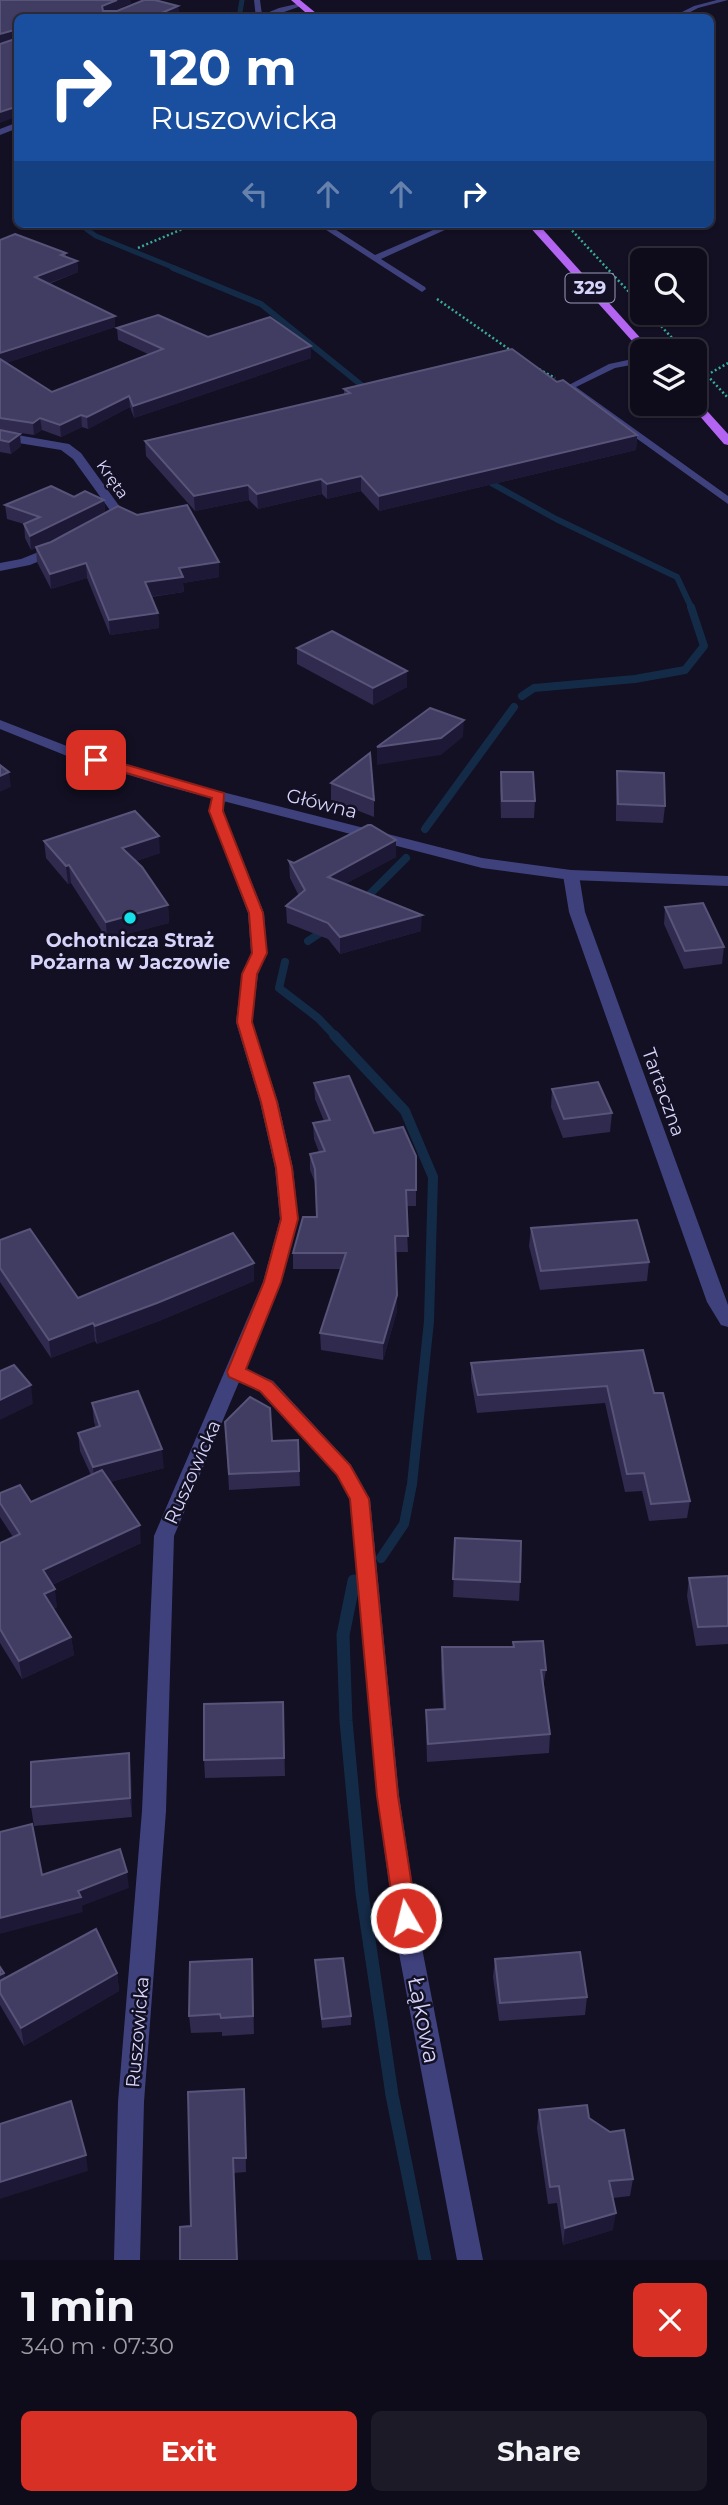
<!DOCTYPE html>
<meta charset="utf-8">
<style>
:root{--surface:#0e0c1a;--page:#1c1a27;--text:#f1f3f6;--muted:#9b9ba2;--line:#2e2c39;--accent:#d93025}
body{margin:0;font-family:Montserrat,sans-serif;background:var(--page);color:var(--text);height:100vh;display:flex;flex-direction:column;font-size:26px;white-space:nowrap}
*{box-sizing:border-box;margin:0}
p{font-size:23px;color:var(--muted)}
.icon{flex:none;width:38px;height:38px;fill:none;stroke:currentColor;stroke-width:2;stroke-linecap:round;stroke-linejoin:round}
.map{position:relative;height:2260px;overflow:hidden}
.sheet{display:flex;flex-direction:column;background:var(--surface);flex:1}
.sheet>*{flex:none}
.banner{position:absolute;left:14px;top:14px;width:700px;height:214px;border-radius:10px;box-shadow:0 2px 5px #0004,0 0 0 2px var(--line);background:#1a4fa0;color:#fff;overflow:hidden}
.controls{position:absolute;left:630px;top:248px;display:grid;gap:14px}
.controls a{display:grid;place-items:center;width:77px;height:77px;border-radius:10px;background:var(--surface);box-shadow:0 2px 5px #0004,0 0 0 2px var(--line);font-size:35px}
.pin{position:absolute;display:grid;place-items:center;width:60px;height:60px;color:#fff;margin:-30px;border-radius:14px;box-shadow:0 4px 10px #0006}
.me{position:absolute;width:77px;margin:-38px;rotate:352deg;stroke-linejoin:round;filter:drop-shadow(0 0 5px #0008)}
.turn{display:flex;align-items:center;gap:24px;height:147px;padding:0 21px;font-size:32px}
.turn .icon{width:91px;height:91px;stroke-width:2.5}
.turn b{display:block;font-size:49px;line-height:60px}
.lanes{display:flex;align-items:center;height:66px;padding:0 21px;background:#0003;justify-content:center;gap:35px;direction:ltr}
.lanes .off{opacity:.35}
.round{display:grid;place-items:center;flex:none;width:74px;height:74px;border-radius:10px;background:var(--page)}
.headline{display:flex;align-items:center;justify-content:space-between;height:119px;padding:0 21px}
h1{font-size:42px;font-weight:700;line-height:52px}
.action{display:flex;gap:14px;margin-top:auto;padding:14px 21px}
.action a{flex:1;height:80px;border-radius:10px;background:var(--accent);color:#fff;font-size:28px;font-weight:700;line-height:80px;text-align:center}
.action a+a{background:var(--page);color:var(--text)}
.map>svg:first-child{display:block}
</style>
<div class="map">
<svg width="728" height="2260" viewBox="0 0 728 2260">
<rect width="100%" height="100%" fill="#121022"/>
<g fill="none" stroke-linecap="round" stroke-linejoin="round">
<g stroke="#142b48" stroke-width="5">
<path d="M 239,18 L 242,0"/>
<path d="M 79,224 L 96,236 L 177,269"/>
</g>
<g stroke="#142b48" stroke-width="6">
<path d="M 173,268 L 261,304 L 370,392"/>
<path d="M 482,478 L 556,519 L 677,577 L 692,609"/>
</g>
<g stroke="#142b48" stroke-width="8">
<path d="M 522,696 L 534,688 L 635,679 L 685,670 L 704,646 L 691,607"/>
<path d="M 425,829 L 514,707"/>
<path d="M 362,902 L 406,858"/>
<path d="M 308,941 L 328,928"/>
<path d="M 285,962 L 279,988 L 318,1018 L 336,1037"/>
</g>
<path stroke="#142b48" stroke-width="10" d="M 334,1035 L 405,1111 L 433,1177 L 429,1321 L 412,1484 L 404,1524 L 381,1558"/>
<path stroke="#142b48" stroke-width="13" d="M 354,1581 L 343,1635 L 346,1721 L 362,1893 L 392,2095 L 425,2260"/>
<g stroke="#39ab9c" stroke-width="2.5" stroke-dasharray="2 2.5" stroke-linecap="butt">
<path d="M 566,224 L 642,306"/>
<path d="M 138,248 L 194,224"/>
<path d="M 437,299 L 513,352"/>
<path d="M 649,313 L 685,352"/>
<path d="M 695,362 L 728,398"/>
<path d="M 535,367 L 555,378"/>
<path d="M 707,375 L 728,363"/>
</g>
<g fill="#3f417d" fill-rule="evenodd">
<path d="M 254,0 L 260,0 L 262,15 L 279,8 L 301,3 L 304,5 L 267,18 L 256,18 Z"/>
<path d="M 717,0 L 728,0 L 698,8 L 679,18 L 670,18 L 694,6 Z"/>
<path d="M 317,224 L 327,224 L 375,255 L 447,224 L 458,224 L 381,259 L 425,287 L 426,289 L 422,292 Z"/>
<path d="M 642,357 L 642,363 L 615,368 L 576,387 L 728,496 L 728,504 L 565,387 L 609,364 Z"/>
</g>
<g fill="#3f417d" fill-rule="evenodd">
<path d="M 18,122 L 18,128 L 0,135 L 0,129 Z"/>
<path d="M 0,432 L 69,444 L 81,453 L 125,514 L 109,525 L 101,525 L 101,519 L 112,513 L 73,459 L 61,450 L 0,440 Z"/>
<path d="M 56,545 L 62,549 L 61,552 L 30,565 L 0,571 L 0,563 L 21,559 Z"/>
<path d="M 219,792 L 226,796 L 223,811 L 264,913 L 267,953 L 258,974 L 252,1022 L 278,1102 L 293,1168 L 298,1219 L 281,1282 L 245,1368 L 273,1381 L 351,1465 L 370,1499 L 399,1795 L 421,1943 L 483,2260 L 457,2260 L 397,1943 L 377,1795 L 350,1499 L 337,1475 L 259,1391 L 239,1382 L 174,1536 L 166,1811 L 144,2102 L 140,2260 L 114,2260 L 118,2102 L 142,1811 L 154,1536 L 263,1282 L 280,1219 L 275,1168 L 260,1102 L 236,1022 L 242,974 L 251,953 L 248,913 L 209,811 L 212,796 Z"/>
<path d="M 571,870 L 579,875 L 585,912 L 728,1305 L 728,1327 L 721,1325 L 707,1302 L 569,912 L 563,875 Z"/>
</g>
<path fill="#3f417d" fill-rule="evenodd" d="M 0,720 L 77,750 L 175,780 L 482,858 L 571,870 L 728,876 L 728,886 L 571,880 L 482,868 L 165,786 L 67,756 L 0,729 Z"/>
<g fill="#b365f2" fill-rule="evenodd">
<path d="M 291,0 L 300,0 L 322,18 L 312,18 Z"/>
<path d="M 527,224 L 538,224 L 653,352 L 642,352 Z"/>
<path d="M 695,401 L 699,402 L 728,434 L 728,445 L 724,444 L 691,406 L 689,404 L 695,404 Z"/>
</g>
</g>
<g fill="#2f2a4e" fill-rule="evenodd">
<path d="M 0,0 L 130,0 L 131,3 L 112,11 L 178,6 L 179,15 L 172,18 L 18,18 L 18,119 L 13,118 Z"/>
<path d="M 0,240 L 66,253 L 66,257 L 77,261 L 78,272 L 49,284 L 115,327 L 6,363 L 52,392 L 150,355 L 118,340 L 117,328 L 311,346 L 311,358 L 134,418 L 130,407 L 88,429 L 82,427 L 61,437 L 42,430 L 34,435 L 1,430 L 21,446 L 11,454 L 0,452 Z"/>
<path d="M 557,382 L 637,435 L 636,450 L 379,511 L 361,491 L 327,499 L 322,494 L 258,509 L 249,500 L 195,511 L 146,456 L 145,441 L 344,394 L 344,389 Z"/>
<path d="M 74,497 L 104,500 L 105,513 L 219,562 L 219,577 L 183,583 L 184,592 L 151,597 L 158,613 L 159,628 L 110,635 L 87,578 L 51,589 L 37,562 L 36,548 L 31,550 L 25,538 L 24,524 L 7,519 L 5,505 ZM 88,522 L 51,542 L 38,546 Z"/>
<path d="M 297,648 L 407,671 L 407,687 L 373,705 L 297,664 Z"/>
<path d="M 617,771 L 665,806 L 663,823 L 616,821 L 616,788 Z"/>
<path d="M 501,772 L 535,801 L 534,818 L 501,818 L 500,789 Z"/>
<path d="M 331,783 L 374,800 L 374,817 L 331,800 Z"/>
<path d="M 396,840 L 396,857 L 345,884 L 421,931 L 340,954 L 328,939 L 287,923 L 286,906 L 299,896 L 290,878 L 289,861 L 294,863 Z"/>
<path d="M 44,841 L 160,853 L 136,861 L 168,905 L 169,923 L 107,939 L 71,883 L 68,884 L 46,858 Z"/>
<path d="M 665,907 L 724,947 L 722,964 L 684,969 L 664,924 Z"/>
<path d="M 314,1083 L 374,1133 L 416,1156 L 416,1206 L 406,1206 L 408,1252 L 396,1252 L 397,1311 L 383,1360 L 321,1350 L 320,1333 L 341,1269 L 293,1269 L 293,1253 L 317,1217 L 316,1185 L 310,1170 L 310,1154 L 319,1152 L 314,1139 L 313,1123 L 324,1121 L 315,1099 Z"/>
<path d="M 552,1089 L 612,1113 L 610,1132 L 563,1138 L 551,1107 Z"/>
<path d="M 531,1228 L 649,1262 L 647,1281 L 540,1290 L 529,1246 Z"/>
<path d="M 0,1240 L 78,1298 L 254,1263 L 254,1281 L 159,1321 L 97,1344 L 95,1341 L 51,1358 L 0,1282 Z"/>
<path d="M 471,1363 L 654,1393 L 690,1501 L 687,1518 L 649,1521 L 642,1491 L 625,1492 L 605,1403 L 477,1413 L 471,1380 Z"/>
<path d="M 92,1403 L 164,1468 L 110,1482 L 141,1543 L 52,1585 L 57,1607 L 53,1609 L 71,1637 L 74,1655 L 22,1679 L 0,1643 L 0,1543 L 13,1537 L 0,1517 L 0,1493 L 31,1502 L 91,1475 L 80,1451 L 78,1433 L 96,1428 L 94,1422 Z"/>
<path d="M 225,1422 L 272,1441 L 298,1440 L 300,1486 L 229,1490 Z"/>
<path d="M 455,1538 L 520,1582 L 519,1601 L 453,1597 Z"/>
<path d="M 728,1576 L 728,1644 L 696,1646 L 687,1596 L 689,1578 Z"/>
<path d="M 513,1642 L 546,1670 L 543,1688 L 550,1734 L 549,1753 L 427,1762 L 426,1729 L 426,1710 L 443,1709 L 441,1666 L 442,1647 L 513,1647 Z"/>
<path d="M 283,1702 L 285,1776 L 205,1778 L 204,1760 Z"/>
<path d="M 131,1772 L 132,1817 L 34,1826 L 31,1807 Z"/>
<path d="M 252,1959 L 254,2034 L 222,2036 L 222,2032 L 191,2033 L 189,2016 Z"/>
<path d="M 495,1959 L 587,1997 L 585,2015 L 499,2021 L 493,1977 Z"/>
<path d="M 315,1960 L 351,2016 L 351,2025 L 322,2028 Z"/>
<path d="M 0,1967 L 4,1973 L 5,1979 L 117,1973 L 119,1991 L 24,2046 L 0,2005 Z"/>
<path d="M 245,2104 L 246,2172 L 234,2173 L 191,2226 Z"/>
<path d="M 539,2110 L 589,2118 L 633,2179 L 630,2196 L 613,2198 L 613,2230 L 563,2245 L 557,2203 L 548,2204 L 537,2128 Z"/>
</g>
<g fill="#1c1835">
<path d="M 117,0 L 130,0 L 131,3 L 103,16 L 102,6 Z"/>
<path d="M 178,6 L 179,15 L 172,18 L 150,18 Z"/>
<path d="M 18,29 L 18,38 L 0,44 L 0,34 Z"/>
<path d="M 12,108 L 13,118 L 0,123 L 0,112 Z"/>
<path d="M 77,261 L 78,272 L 36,288 L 35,277 Z"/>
<path d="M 115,316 L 115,327 L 0,365 L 0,353 Z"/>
<path d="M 311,346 L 311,358 L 134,418 L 133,406 Z"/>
<path d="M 129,396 L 130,407 L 88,429 L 87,417 Z"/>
<path d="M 81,415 L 82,427 L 61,437 L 60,425 Z"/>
<path d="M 40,418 L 42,430 L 34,435 L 33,423 Z"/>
<path d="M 20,434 L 21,446 L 11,454 L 9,442 Z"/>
<path d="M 637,435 L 636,450 L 379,511 L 379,496 Z"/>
<path d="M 361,476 L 361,491 L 327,499 L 327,484 Z"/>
<path d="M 321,479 L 322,494 L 258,509 L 257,494 Z"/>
<path d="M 248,485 L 249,500 L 195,511 L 194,496 Z"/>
<path d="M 104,500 L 105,514 L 31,550 L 30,536 Z"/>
<path d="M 219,562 L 219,577 L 183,583 L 184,592 L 146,597 L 145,582 L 179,568 Z"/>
<path d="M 86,563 L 87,578 L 51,589 L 50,574 Z"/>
<path d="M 158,613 L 159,628 L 110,635 L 109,620 Z"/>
<path d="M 407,671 L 407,687 L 373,705 L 373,688 Z"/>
<path d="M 464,720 L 463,737 L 441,755 L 377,765 L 377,747 Z"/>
<path d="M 9,772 L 11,787 L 0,792 L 0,776 Z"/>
<path d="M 159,836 L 160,853 L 124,865 L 122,848 Z"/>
<path d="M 396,840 L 396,857 L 328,893 L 328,877 Z"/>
<path d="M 69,865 L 71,883 L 68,884 L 66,866 Z"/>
<path d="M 168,905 L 169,923 L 107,939 L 106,922 Z"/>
<path d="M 422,915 L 421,931 L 340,954 L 340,937 Z"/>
<path d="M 254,1263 L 254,1281 L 159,1321 L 97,1344 L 95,1326 Z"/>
<path d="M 397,1295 L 397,1311 L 383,1360 L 383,1343 Z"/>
<path d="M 93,1323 L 95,1341 L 51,1358 L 49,1340 Z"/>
<path d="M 31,1385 L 33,1404 L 0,1420 L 0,1400 Z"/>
<path d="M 162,1449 L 164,1468 L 95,1486 L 93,1467 Z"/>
<path d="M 140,1525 L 141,1543 L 45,1588 L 43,1570 Z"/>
<path d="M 55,1589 L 57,1607 L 47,1612 L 44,1594 Z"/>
<path d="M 71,1637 L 74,1655 L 22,1679 L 19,1661 Z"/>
<path d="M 129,1753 L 131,1772 L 132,1817 L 130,1798 Z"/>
<path d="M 127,1872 L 129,1888 L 82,1906 L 83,1912 L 0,1934 L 0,1918 L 78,1891 Z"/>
<path d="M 4,1973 L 7,1988 L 0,1993 L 0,1975 Z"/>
<path d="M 117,1973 L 119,1991 L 24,2046 L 21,2028 Z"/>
<path d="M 86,2155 L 88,2171 L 0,2199 L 0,2182 Z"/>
<path d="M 616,2213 L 613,2230 L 563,2245 L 565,2228 Z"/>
</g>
<g fill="#413c61" stroke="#585479" stroke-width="2">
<path d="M 0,0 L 117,0 L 102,6 L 103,11 L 117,11 L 144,0 L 155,0 L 178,6 L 150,18 L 18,18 L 18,29 L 0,34 Z"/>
<path d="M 18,38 L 18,110 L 12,108 L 0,112 L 0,44 Z"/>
<path d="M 15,234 L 66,253 L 61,255 L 77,261 L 35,277 L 115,316 L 0,353 L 0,240 Z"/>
<path d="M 158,315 L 208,337 L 270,317 L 311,346 L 133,406 L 129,396 L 87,417 L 81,415 L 60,425 L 40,418 L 33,423 L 0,418 L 0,359 L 52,392 L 163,349 L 117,328 Z"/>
<path d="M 512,349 L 557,382 L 563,380 L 637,435 L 379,496 L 361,476 L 327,484 L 321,479 L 257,494 L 248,485 L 194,496 L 145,441 L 350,393 L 344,389 Z"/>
<path d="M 0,430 L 20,434 L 9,442 L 0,440 Z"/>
<path d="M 51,486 L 74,497 L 85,491 L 104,500 L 30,536 L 24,524 L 40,517 L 5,505 Z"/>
<path d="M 187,505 L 219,562 L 179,568 L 183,577 L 145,582 L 158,613 L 109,620 L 86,563 L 50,574 L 36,547 L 51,542 L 118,506 L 137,515 Z"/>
<path d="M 332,631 L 407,671 L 373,688 L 297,648 Z"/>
<path d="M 430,708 L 464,720 L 441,738 L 377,747 Z"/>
<path d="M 370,753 L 374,800 L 331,783 Z"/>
<path d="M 0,765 L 9,772 L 0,776 Z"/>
<path d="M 617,771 L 664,773 L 665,806 L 618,804 Z"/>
<path d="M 501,772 L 533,772 L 535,801 L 502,801 Z"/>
<path d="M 135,811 L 159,836 L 122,848 L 142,867 L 168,905 L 106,922 L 69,865 L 66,866 L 44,841 Z"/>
<path d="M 368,825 L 371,825 L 396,840 L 328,877 L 422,915 L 340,937 L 328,923 L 286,906 L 305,890 L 289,861 L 294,863 Z"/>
<path d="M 703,903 L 724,947 L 685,951 L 665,907 Z"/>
<path d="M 349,1076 L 374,1133 L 403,1127 L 416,1156 L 416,1190 L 406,1190 L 408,1236 L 395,1236 L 397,1295 L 383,1343 L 320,1333 L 346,1253 L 293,1253 L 303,1217 L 317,1217 L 315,1169 L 310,1154 L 325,1151 L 313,1123 L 330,1120 L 314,1083 Z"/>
<path d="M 598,1082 L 612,1113 L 564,1119 L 552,1089 Z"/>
<path d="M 637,1220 L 649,1262 L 541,1271 L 531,1228 Z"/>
<path d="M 30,1229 L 78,1298 L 233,1233 L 254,1263 L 157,1303 L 95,1326 L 93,1323 L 49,1340 L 0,1268 L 0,1240 Z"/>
<path d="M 643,1350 L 654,1393 L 663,1393 L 690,1501 L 651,1504 L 644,1473 L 627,1474 L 607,1386 L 478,1395 L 471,1363 Z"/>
<path d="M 14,1365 L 31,1385 L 0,1400 L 0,1371 Z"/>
<path d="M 138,1391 L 162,1449 L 93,1467 L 78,1433 L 100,1426 L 92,1403 Z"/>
<path d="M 250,1397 L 270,1408 L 272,1441 L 298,1440 L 299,1471 L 229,1474 L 225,1422 Z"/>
<path d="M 102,1470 L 140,1525 L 43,1570 L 55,1589 L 44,1594 L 71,1637 L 19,1661 L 0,1629 L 0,1543 L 20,1534 L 0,1503 L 0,1493 L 20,1485 L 31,1502 Z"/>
<path d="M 455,1538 L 521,1541 L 520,1582 L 453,1579 Z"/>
<path d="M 728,1576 L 728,1626 L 698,1627 L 689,1578 Z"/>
<path d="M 543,1641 L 546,1670 L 541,1670 L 550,1734 L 428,1744 L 426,1710 L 445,1709 L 442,1647 L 514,1647 L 513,1642 Z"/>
<path d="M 283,1702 L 284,1758 L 204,1760 L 204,1704 Z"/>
<path d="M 129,1753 L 130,1798 L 31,1807 L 31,1762 Z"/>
<path d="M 32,1824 L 42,1875 L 120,1849 L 127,1872 L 78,1891 L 81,1897 L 0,1918 L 0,1832 Z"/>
<path d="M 96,1929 L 117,1973 L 21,2028 L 0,1993 L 0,1981 Z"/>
<path d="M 580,1952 L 587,1997 L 500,2003 L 495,1959 Z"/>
<path d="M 343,1958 L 351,2016 L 322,2019 L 315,1960 Z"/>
<path d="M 252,1959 L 253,2016 L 221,2018 L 220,2014 L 189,2016 L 190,1962 Z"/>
<path d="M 0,1967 L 4,1973 L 0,1975 Z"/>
<path d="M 244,2089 L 246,2158 L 233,2158 L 237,2260 L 180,2260 L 180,2227 L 191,2226 L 188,2092 Z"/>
<path d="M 71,2101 L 86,2155 L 0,2182 L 0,2124 Z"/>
<path d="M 587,2105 L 589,2118 L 610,2132 L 624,2130 L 633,2179 L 609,2181 L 616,2213 L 565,2228 L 559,2186 L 550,2187 L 539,2110 Z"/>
</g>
<path fill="#d93025" stroke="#8d1f18" stroke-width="2" d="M 96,756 L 224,793 L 223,811 L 263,913 L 267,953 L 257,974 L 252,1022 L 277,1102 L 292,1168 L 298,1219 L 281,1282 L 246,1369 L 272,1382 L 350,1465 L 369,1499 L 398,1796 L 417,1918 L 414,1925 L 406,1928 L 398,1925 L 395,1918 L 377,1796 L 350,1499 L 337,1475 L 260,1391 L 229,1377 L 227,1372 L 264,1282 L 281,1219 L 276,1168 L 261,1102 L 237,1022 L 242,974 L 252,953 L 249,913 L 209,811 L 212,798 L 92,763 L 92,757 Z"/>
<circle fill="#14e1e8" stroke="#121022" stroke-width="2.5" cx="130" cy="918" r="7"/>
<g text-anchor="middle" stroke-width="5" stroke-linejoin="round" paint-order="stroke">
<g font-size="16" fill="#d6d4fb" stroke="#121022">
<text transform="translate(113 479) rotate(55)" y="6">Kręta</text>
</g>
<rect fill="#121022" stroke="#9b99ba" stroke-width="2" x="565.5" y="273.5" width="49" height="29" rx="5"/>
<g font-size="18" font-weight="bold" fill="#d6d4fb">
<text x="590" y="294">329</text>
</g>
<g font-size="19" fill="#d6d4fb" stroke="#121022">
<text transform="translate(322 803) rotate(14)" y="7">Główna</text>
<text transform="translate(664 1092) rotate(70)" y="7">Tartaczna</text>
<text transform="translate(192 1472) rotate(-66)" y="7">Ruszowicka</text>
<text transform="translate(137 2032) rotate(-85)" y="7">Ruszowicka</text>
</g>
<g font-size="19" font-weight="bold" fill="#d6d4fb" stroke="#121022">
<text x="130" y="947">Ochotnicza Straż<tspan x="130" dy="22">Pożarna w Jaczowie</tspan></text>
</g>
<g font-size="23" fill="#d6d4fb" stroke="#121022">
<text transform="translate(424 2020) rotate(79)" y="8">Łąkowa</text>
</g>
</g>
</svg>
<div class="controls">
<a><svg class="icon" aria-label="search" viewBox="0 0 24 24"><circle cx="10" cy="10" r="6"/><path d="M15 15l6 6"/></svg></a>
<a><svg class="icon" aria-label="layers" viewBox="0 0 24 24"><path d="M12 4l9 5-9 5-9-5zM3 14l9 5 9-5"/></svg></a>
</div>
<div class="pin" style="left:96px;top:760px;background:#d93025"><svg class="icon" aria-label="arrive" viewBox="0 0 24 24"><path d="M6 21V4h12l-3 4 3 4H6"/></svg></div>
<svg class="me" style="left:406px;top:1918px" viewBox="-20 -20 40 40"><circle r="17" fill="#d93025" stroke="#fff" stroke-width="3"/><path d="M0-11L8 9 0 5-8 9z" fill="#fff"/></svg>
<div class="banner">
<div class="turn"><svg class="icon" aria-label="right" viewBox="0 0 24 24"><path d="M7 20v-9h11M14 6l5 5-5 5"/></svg><div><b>120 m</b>Ruszowicka</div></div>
<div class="lanes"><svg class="icon off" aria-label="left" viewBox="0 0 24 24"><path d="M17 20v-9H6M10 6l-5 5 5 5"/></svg><svg class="icon off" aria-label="ahead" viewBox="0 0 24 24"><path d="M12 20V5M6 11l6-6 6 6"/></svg><svg class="icon off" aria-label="ahead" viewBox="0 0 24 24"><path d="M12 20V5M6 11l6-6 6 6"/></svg><svg class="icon" aria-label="right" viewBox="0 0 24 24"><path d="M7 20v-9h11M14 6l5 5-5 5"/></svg></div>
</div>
</div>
<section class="sheet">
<div class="headline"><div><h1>1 min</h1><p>340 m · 07:30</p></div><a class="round" style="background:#d93025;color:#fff"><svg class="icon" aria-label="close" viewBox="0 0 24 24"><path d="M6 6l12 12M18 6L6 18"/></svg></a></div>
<div class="action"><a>Exit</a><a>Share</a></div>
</section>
